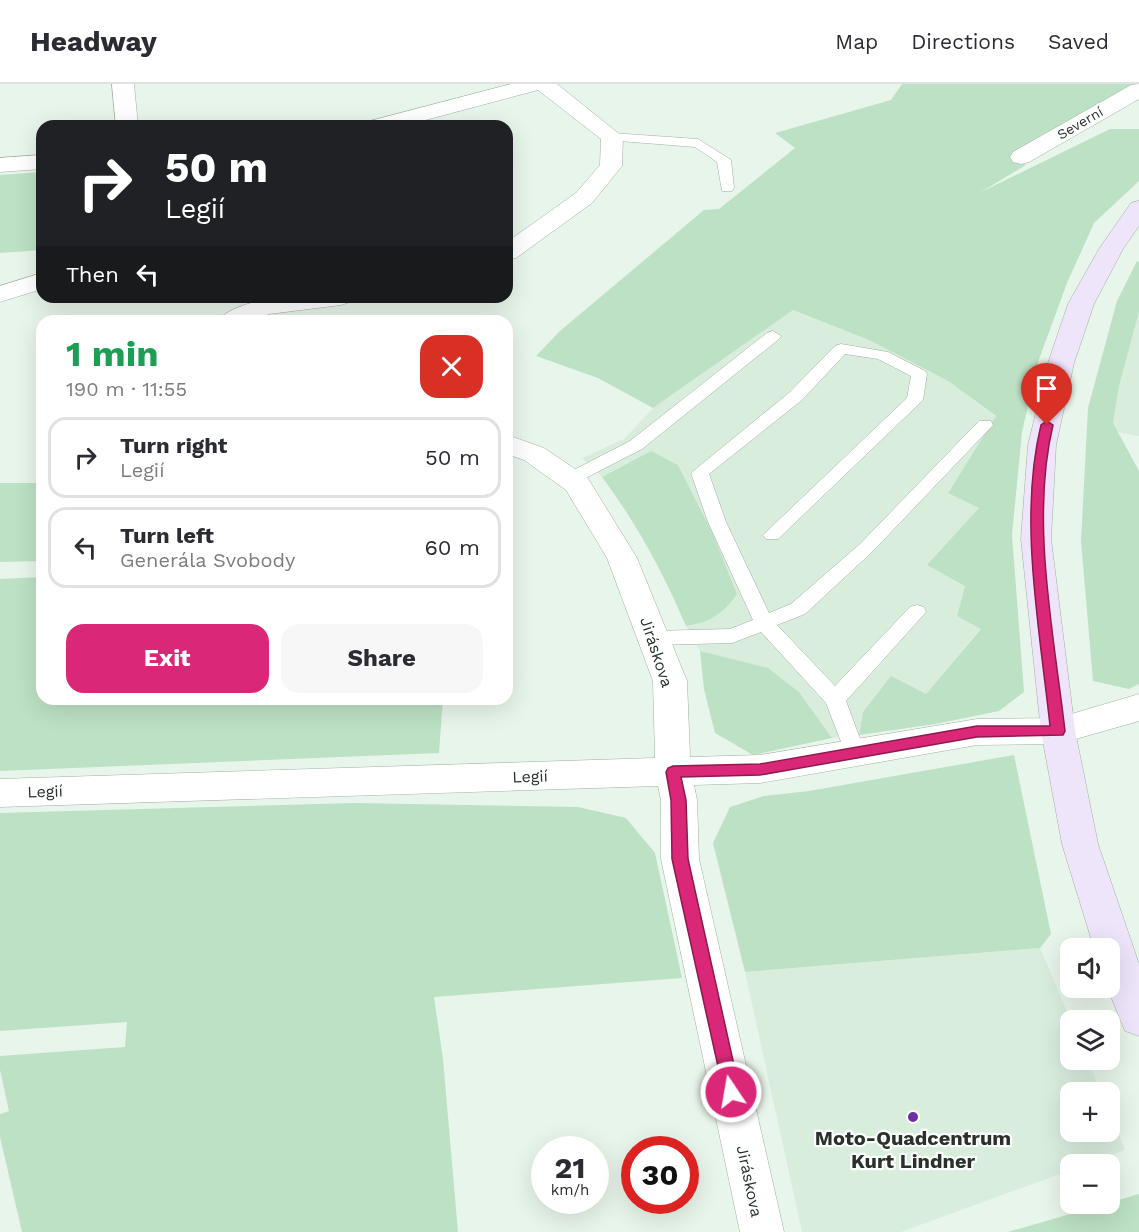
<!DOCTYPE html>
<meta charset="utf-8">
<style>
:root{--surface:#fff;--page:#f7f7f7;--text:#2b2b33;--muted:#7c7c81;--line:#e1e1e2;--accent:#db2777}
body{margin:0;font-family:"Work Sans",sans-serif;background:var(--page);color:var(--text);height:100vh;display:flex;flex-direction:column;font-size:22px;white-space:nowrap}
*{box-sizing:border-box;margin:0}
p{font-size:20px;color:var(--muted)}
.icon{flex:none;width:33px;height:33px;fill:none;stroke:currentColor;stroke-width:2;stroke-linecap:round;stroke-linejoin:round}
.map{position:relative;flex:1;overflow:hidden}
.sheet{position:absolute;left:36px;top:231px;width:477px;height:390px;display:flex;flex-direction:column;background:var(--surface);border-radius:18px;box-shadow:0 6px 24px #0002}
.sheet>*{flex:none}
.hud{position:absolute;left:36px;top:36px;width:477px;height:183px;border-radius:18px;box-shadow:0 6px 24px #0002;background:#202124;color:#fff;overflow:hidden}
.fabs{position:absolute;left:1060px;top:854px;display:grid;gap:12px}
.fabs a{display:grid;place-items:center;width:60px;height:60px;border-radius:12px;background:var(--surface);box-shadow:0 6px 24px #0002;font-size:30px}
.speed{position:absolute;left:531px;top:1052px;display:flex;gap:12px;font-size:30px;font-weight:700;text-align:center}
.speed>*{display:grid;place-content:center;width:78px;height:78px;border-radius:50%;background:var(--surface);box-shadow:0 6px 24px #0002;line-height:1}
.speed small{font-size:15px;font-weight:400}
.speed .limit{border:9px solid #d22;background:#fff;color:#111}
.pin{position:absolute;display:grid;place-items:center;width:51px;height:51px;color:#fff;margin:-62px -26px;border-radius:50% 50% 50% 0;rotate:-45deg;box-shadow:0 0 6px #0007}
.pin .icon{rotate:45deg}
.me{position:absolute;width:66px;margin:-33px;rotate:348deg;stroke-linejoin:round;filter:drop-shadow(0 0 4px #0008)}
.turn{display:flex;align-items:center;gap:21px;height:126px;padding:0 30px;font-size:27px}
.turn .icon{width:78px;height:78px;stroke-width:2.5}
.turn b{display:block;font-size:42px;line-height:51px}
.then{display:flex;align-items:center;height:57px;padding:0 30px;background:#0003;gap:12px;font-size:22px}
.round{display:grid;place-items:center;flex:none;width:63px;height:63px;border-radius:18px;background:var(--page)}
.headline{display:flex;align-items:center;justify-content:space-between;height:102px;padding:0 30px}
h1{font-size:36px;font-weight:700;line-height:45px;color:#1e9e55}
.action{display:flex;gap:12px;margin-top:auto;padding:12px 30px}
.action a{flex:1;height:69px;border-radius:18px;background:var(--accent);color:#fff;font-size:24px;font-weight:700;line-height:69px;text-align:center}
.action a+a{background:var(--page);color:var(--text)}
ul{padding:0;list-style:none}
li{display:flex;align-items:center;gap:18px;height:81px;margin:0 12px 9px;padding:0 18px;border:3px solid var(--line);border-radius:18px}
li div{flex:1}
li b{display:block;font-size:22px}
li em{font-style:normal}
header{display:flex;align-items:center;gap:36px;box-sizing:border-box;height:84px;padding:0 30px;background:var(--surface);border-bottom:2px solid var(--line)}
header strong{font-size:28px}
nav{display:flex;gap:33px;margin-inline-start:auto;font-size:21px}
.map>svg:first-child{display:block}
</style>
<header>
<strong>Headway</strong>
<nav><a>Map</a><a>Directions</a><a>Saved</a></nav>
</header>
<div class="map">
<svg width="1139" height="1148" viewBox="0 0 1139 1148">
<rect width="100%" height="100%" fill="#e8f5ea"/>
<g fill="#d9eddd">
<path d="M 792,226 L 867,255 L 948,297 L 996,333 L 948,408 L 979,423 L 965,502 L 957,532 L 981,544 L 926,610 L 863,628 L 859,651 L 832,654 L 799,608 L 768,584 L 700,567 L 686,542 L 696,541 L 737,510 L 713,450 L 678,381 L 651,367 L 602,393 L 582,374 L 624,355 L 653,324 Z"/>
<path d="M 1139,228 L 1139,352 L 1118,348 L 1113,339 L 1119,302 Z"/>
<path d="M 1040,864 L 1071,937 L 1071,975 L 1087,975 L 1101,1008 L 1071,1008 L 1071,1047 L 1110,1047 L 1110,1029 L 1125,1066 L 1086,1080 L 1071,1080 L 1071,1086 L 901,1148 L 802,1148 L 745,888 Z"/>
</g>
<g fill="#bde1c4">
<path d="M 902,0 L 1139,0 L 1012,75 L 1026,81 L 981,108 L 1110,45 L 1139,45 L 1139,97 L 1094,139 L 1067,199 L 1038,278 L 1022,348 L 1012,451 L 1024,608 L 999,627 L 935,640 L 859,651 L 863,628 L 891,592 L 926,610 L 981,545 L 957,532 L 965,502 L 927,481 L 979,424 L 948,409 L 996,332 L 948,297 L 869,256 L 793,226 L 653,324 L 598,294 L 536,272 L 560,247 L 704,126 L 719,125 L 795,64 L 775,49 L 891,16 Z"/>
<path d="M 42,88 L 42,166 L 0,169 L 0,91 Z"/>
<path d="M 1137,177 L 1139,178 L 1139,228 L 1119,302 L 1113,339 L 1139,387 L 1139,600 L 1129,605 L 1093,597 L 1081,457 L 1088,324 L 1117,217 Z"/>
<path d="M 651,367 L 678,381 L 713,450 L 737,510 C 724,529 709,539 686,542 C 662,486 638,442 602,393 Z"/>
<path d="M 0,399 L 42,399 L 42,477 L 0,478 Z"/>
<path d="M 42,493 L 42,615 L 443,615 L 439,669 L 0,687 L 0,495 Z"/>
<path d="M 700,567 L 768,584 L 799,608 L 832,654 L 753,671 L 715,649 L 704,605 Z"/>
<path d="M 1014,671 L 1051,850 L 1040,864 L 745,888 L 713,759 L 730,723 L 764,712 L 809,707 Z"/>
<path d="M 354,719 L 578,723 L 626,734 L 655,769 L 682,894 L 434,913 L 443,975 L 458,1148 L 22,1148 L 0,1053 L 0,1030 L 9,1027 L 0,986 L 0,972 L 125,963 L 127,938 L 0,947 L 0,729 Z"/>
<path d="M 1139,1110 L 1139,1148 L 1008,1148 Z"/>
</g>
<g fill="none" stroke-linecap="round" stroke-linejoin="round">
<g stroke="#a2aea4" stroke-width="1">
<g id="lane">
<path d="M 612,49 L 698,55 L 731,76 L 734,104 L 732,107 L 722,107 L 717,78 L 695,63 L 607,56 L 605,53 Z"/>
<path d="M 773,247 L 781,252 L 779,255 L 642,365 L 576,399 L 564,399 L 561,395 L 564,391 L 630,357 L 767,249 Z"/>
<path d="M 841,260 L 888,268 L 925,287 L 927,290 L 923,316 L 778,455 L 766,455 L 763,451 L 907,314 L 911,292 L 878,275 L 845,270 L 802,316 L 709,390 L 726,438 L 769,529 L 791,520 L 860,460 L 979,337 L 991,337 L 993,341 L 872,468 L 805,530 L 777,541 L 835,602 L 910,523 L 917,521 L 924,523 L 926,528 L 846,617 L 865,668 L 862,674 L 855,676 L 848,674 L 845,668 L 826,619 L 761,548 L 732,559 L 654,561 L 647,559 L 644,554 L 647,549 L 654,547 L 730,545 L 753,536 L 708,438 L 691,389 L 790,308 L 835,262 Z"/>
</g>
</g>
<g stroke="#a2aea4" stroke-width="1">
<g id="street">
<path d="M 112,0 L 134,0 L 138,42 L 116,42 Z"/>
<path d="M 511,0 L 557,0 L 623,53 L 622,82 L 592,119 L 516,174 L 507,176 L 507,158 L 576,109 L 600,81 L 601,55 L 538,6 L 403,42 L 367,42 L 370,37 Z"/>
<path d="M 1139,0 L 1139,15 L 1029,78 L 1021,80 L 1013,78 L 1010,73 L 1013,68 L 1131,1 Z"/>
<path d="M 42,71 L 42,85 L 0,88 L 0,74 Z"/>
<path d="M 42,189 L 42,205 L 0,218 L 0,202 Z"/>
<path d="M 282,213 L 354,213 L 350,218 L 341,221 L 269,230 L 253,237 L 218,237 C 228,222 264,215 282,213 Z"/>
<path d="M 507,351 L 544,364 L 587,393 L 637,474 L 687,597 L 690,673 L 760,671 L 977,635 L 1058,634 L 1139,610 L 1139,637 L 1058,660 L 977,661 L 760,699 L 694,701 L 697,716 L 699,775 L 784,1148 L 740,1148 L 661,775 L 661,716 L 658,702 L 0,723 L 0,695 L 655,674 L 653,597 L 607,474 L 566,406 L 524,376 L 507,370 Z"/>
</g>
</g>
<g stroke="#a2aea4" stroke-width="1">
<path id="secondary" d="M 1139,117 L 1139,142 L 1123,165 L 1094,220 L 1074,279 L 1056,361 L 1051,455 L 1075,647 L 1098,760 L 1139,880 L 1139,952 L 1125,947 L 1107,903 L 1110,903 L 1110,864 L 1094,864 L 1062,760 L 1041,647 L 1021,455 L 1028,361 L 1048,279 L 1068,220 L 1099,165 L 1131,119 Z"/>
</g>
<use href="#lane" fill="#fff" fill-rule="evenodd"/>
<use href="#street" fill="#fff" fill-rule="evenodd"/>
<use href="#secondary" fill="#eee5fa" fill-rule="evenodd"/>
</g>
<path fill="#db2777" stroke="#8e194d" stroke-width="1.5" d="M 1047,337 L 1053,341 C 1030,436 1054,551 1065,647 L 1063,651 L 977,653 L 760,691 L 681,693 L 686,716 L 688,775 L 740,1008 L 737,1014 L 731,1016 L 725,1014 L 672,775 L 671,716 L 666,688 L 668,684 L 673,682 L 760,680 L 977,642 L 1050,642 C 1040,546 1018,435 1041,341 Z"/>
<circle fill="#6b30a5" stroke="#fcfffd" stroke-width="2" cx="913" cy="1033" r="6"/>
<g text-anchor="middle" stroke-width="4.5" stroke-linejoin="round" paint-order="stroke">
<g font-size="14" fill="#2b302c" stroke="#fcfffd">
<text transform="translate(1080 39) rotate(-30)" y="5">Severní</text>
</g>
<g font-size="16" fill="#2b302c" stroke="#fcfffd">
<text transform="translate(657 568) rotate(72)" y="6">Jiráskova</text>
<text transform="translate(530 692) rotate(-2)" y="6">Legií</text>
<text transform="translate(45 707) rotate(-2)" y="6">Legií</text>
<text transform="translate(750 1097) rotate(78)" y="6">Jiráskova</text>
</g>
<g font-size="20" font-weight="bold" fill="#2b302c" stroke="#fcfffd">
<text x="913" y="1061">Moto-Quadcentrum<tspan x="913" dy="23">Kurt Lindner</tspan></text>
</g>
</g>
</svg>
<div class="fabs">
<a><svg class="icon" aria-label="sound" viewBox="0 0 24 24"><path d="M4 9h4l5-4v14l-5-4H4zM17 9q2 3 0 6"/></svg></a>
<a><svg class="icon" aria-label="layers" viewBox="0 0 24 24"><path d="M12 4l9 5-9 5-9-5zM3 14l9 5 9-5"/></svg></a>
<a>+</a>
<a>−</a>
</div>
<div class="speed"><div>21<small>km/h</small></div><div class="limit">30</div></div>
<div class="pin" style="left:1047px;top:341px;background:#d93025"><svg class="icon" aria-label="arrive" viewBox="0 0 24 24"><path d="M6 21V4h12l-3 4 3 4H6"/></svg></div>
<svg class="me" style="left:731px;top:1008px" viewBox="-20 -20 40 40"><circle r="17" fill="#db2777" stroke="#fff" stroke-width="3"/><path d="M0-11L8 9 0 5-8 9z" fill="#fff"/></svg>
<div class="hud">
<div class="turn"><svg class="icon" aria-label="right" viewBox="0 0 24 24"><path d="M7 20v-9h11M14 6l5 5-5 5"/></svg><div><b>50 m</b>Legií</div></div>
<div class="then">Then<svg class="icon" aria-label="left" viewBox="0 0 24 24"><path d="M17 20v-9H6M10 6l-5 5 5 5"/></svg></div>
</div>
<section class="sheet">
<div class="headline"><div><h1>1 min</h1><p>190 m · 11:55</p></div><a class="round" style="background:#d93025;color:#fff"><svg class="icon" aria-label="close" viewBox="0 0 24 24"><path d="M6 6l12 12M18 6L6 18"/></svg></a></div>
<ul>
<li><svg class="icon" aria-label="right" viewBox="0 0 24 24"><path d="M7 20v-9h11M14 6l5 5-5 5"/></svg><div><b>Turn right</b><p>Legií</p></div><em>50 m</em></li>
<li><svg class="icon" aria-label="left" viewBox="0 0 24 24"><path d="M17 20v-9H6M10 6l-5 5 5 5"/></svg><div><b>Turn left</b><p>Generála Svobody</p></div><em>60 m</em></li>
</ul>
<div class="action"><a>Exit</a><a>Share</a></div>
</section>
</div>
